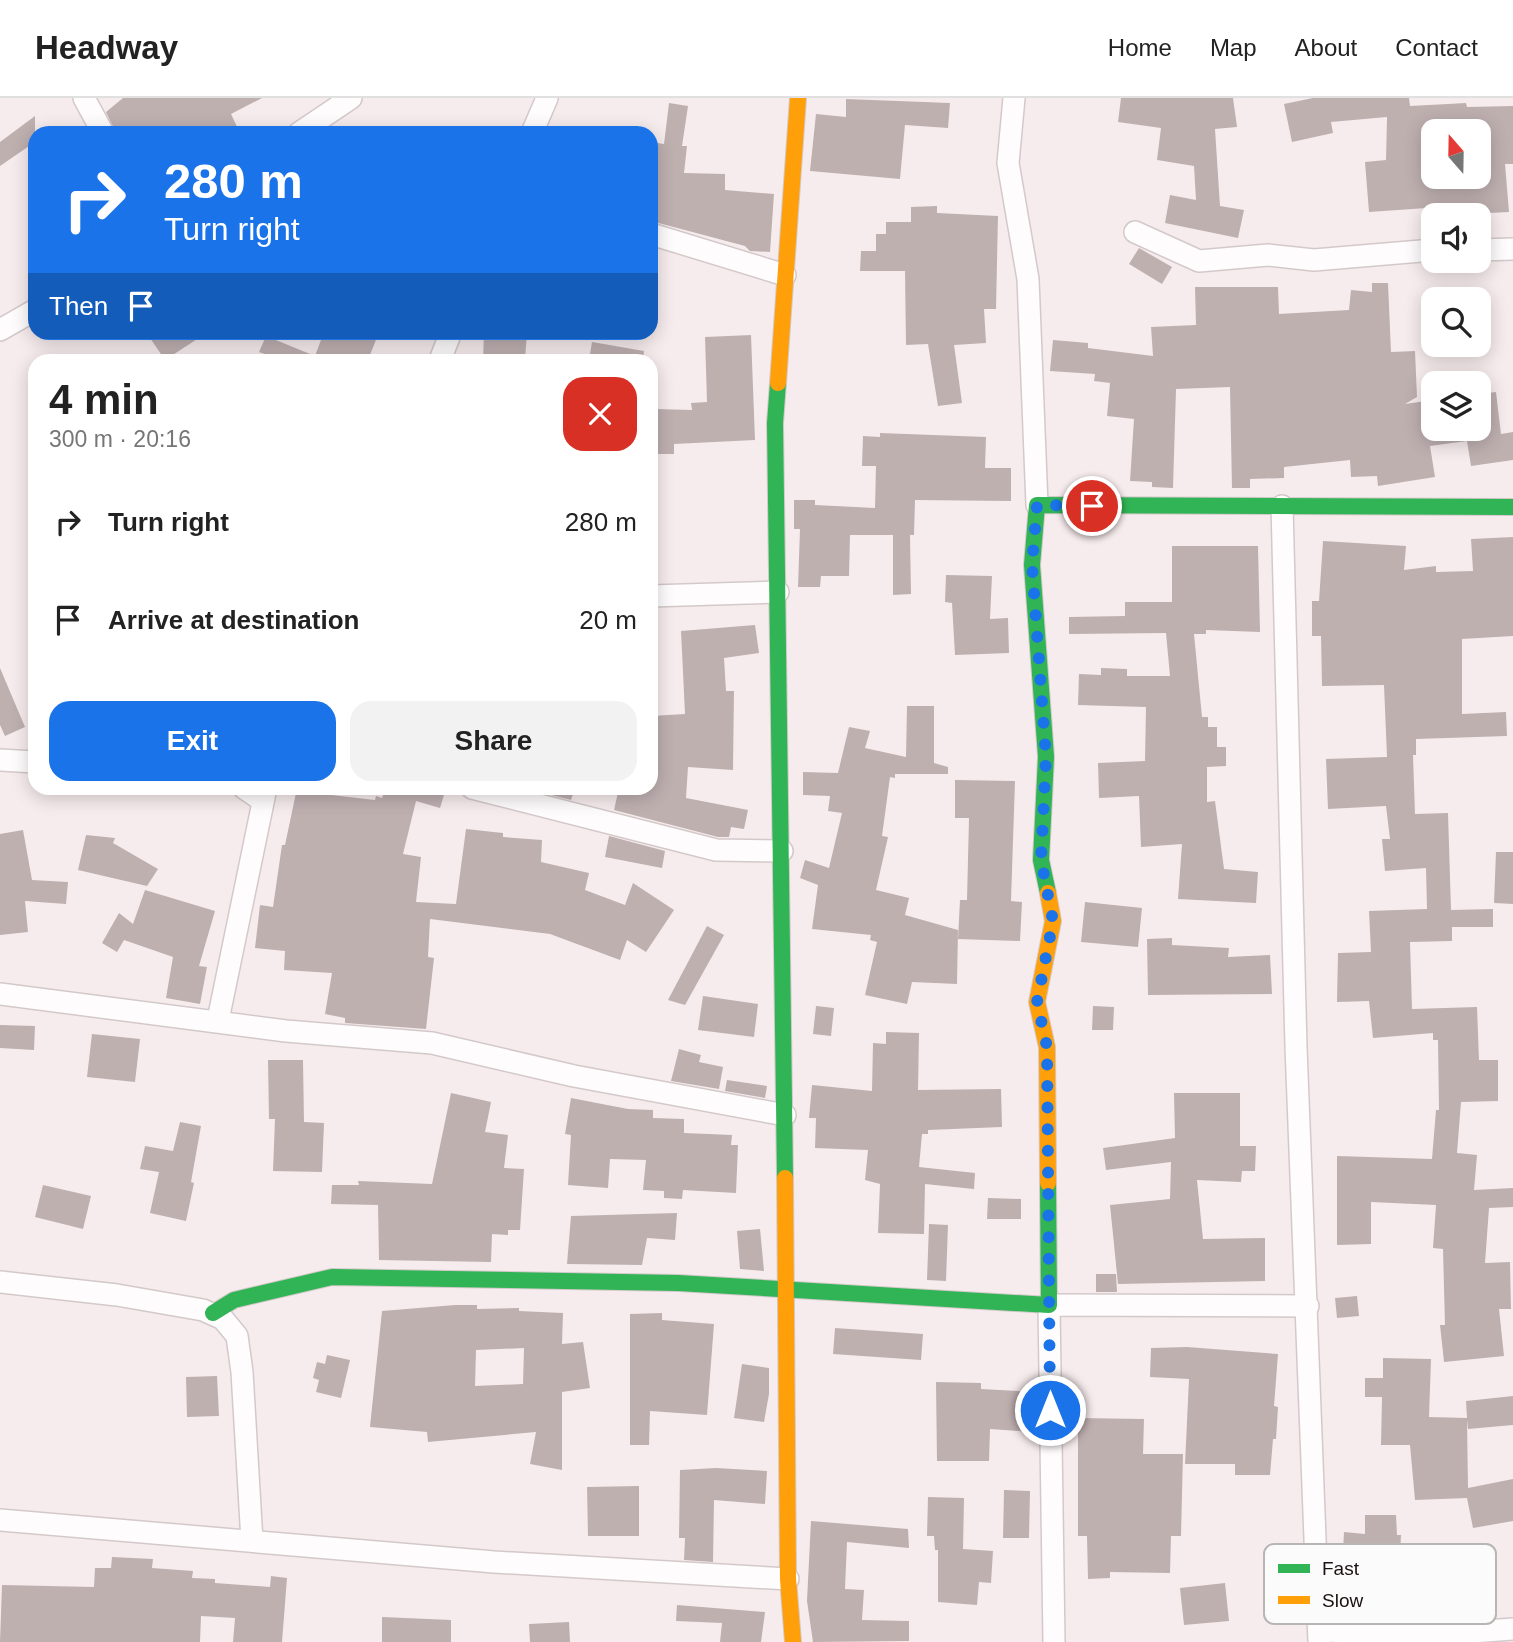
<!DOCTYPE html>
<meta charset="utf-8">
<style>
:root{--surface:#fff;--page:#f2f2f2;--text:#222;--muted:#767676;--line:#e0e0e0;--accent:#1a73e8}
body{margin:0;font-family:Helvetica,sans-serif;background:var(--page);color:var(--text);height:100vh;display:flex;flex-direction:column;font-size:26px;white-space:nowrap}
*{box-sizing:border-box;margin:0}
p{font-size:23px;color:var(--muted)}
.icon{flex:none;width:38px;height:38px;fill:none;stroke:currentColor;stroke-width:2;stroke-linecap:round;stroke-linejoin:round}
.map{position:relative;flex:1;overflow:hidden}
.sheet{position:absolute;left:28px;top:256px;width:630px;height:441px;display:flex;flex-direction:column;background:var(--surface);border-radius:21px;box-shadow:0 4px 18px #0003}
.sheet>*{flex:none}
.guide{position:absolute;left:28px;top:28px;width:630px;height:214px;border-radius:21px;box-shadow:0 4px 18px #0003;background:#1a73e8;color:#fff;overflow:hidden}
.needle{width:46px;rotate:340deg}
.tools{position:absolute;left:1421px;top:21px;display:grid;gap:14px}
.tools a{display:grid;place-items:center;width:70px;height:70px;border-radius:14px;background:var(--surface);box-shadow:0 4px 18px #0003;font-size:35px}
.pin{position:absolute;display:grid;place-items:center;width:60px;height:60px;color:#fff;margin:-30px;border:4px solid #fff;border-radius:50%;box-shadow:0 2px 7px #0007}
.me{position:absolute;width:77px;margin:-38px;rotate:0deg;stroke-linejoin:round;filter:drop-shadow(0 0 5px #0008)}
.turn{display:flex;align-items:center;gap:24px;height:147px;padding:0 21px;font-size:32px}
.turn .icon{width:91px;height:91px;stroke-width:2.5}
.turn b{display:block;font-size:49px;line-height:60px}
.then{display:flex;align-items:center;height:66px;padding:0 21px;background:#0003;gap:14px;font-size:26px}
.round{display:grid;place-items:center;flex:none;width:74px;height:74px;border-radius:21px;background:var(--page)}
.overview{display:flex;align-items:center;justify-content:space-between;height:119px;padding:0 21px}
h1{font-size:42px;font-weight:600;line-height:52px}
.button{display:flex;gap:14px;margin-top:auto;padding:14px 21px}
.button a{flex:1;height:80px;border-radius:21px;background:var(--accent);color:#fff;font-size:28px;font-weight:600;line-height:80px;text-align:center}
.button a+a{background:var(--page);color:var(--text)}
ul{padding:0;list-style:none}
li{display:flex;align-items:center;gap:21px;height:98px;padding:0 21px}
li div{flex:1}
li b{display:block;font-size:26px}
li em{font-style:normal}
header{display:flex;align-items:center;gap:42px;box-sizing:border-box;height:98px;padding:0 35px;background:var(--surface);border-bottom:2px solid var(--line)}
header strong{font-size:33px}
nav{display:flex;gap:38px;margin-inline-start:auto;font-size:24px}
.map>svg:first-child{display:block}
</style>
<header>
<strong>Headway</strong>
<nav><a>Home</a><a>Map</a><a>About</a><a>Contact</a></nav>
</header>
<div class="map">
<svg width="1513" height="1544" viewBox="0 0 1513 1544">
<rect width="100%" height="100%" fill="#f7eced"/>
<g fill="#bfb0b0" fill-rule="evenodd">
<path d="M 123,0 L 262,0 L 231,16 L 240,35 L 116,35 L 106,14 Z"/>
<path d="M 1121,0 L 1233,0 L 1237,29 L 1215,31 L 1220,108 L 1244,112 L 1238,140 L 1165,125 L 1170,97 L 1196,102 L 1194,68 L 1157,62 L 1161,30 L 1118,24 Z"/>
<path d="M 1313,0 L 1409,0 L 1410,8 L 1466,5 L 1467,9 L 1513,8 L 1513,66 L 1505,66 L 1509,114 L 1450,117 L 1449,110 L 1441,109 L 1369,114 L 1365,64 L 1386,62 L 1387,19 L 1331,24 L 1333,35 L 1292,44 L 1284,6 ZM 1433,33 L 1479,33 L 1479,79 L 1433,79 Z"/>
<path d="M 846,1 L 950,5 L 948,30 L 905,27 L 900,81 L 810,73 L 816,16 L 846,19 Z"/>
<path d="M 669,5 L 688,8 L 682,48 L 687,48 L 684,75 L 725,76 L 725,92 L 774,96 L 770,154 L 750,153 L 745,148 L 651,123 L 651,44 L 664,46 Z"/>
<path d="M 35,18 L 35,44 L 0,68 L 0,44 Z"/>
<path d="M 937,108 L 937,115 L 998,118 L 996,211 L 984,211 L 986,245 L 954,247 L 962,305 L 938,308 L 928,246 L 906,247 L 905,173 L 860,173 L 861,153 L 876,153 L 876,136 L 886,136 L 886,124 L 911,124 L 911,109 Z"/>
<path d="M 1139,150 L 1172,169 L 1162,186 L 1129,166 Z"/>
<path d="M 1372,185 L 1388,185 L 1391,254 L 1415,253 L 1417,299 L 1405,306 L 1433,302 L 1433,331 L 1479,331 L 1479,296 L 1496,294 L 1501,336 L 1513,334 L 1513,362 L 1471,368 L 1467,343 L 1430,348 L 1435,379 L 1378,388 L 1377,378 L 1351,379 L 1350,362 L 1284,369 L 1284,380 L 1250,381 L 1250,390 L 1232,390 L 1230,289 L 1176,291 L 1173,390 L 1152,389 L 1152,384 L 1130,383 L 1134,321 L 1107,318 L 1110,285 L 1094,283 L 1095,276 L 1050,273 L 1053,242 L 1088,245 L 1088,250 L 1153,258 L 1151,229 L 1196,227 L 1195,189 L 1278,189 L 1279,216 L 1349,212 L 1351,192 L 1372,194 Z"/>
<path d="M 146,234 L 208,234 L 165,262 Z"/>
<path d="M 324,234 L 379,234 L 368,262 L 281,262 L 259,254 L 266,238 L 315,258 Z"/>
<path d="M 484,234 L 527,234 L 525,262 L 483,262 Z"/>
<path d="M 751,237 L 755,342 L 674,346 L 674,356 L 655,356 L 656,311 L 692,312 L 691,305 L 707,304 L 705,239 Z"/>
<path d="M 592,244 L 644,253 L 643,262 L 589,262 Z"/>
<path d="M 880,335 L 986,339 L 985,370 L 1011,370 L 1011,403 L 915,402 L 914,437 L 910,437 L 911,496 L 893,497 L 893,437 L 850,437 L 849,478 L 821,478 L 820,489 L 798,489 L 800,431 L 794,431 L 794,402 L 815,402 L 815,407 L 875,410 L 876,368 L 862,368 L 863,338 L 880,339 Z"/>
<path d="M 1513,439 L 1513,538 L 1462,541 L 1462,616 L 1506,614 L 1507,638 L 1416,641 L 1416,657 L 1413,657 L 1415,716 L 1448,715 L 1451,812 L 1493,811 L 1493,829 L 1452,829 L 1452,843 L 1410,844 L 1412,911 L 1477,909 L 1479,962 L 1498,962 L 1498,1003 L 1461,1004 L 1457,1055 L 1477,1057 L 1474,1092 L 1513,1090 L 1513,1109 L 1489,1110 L 1485,1165 L 1510,1164 L 1511,1211 L 1499,1211 L 1504,1258 L 1444,1264 L 1440,1227 L 1445,1227 L 1443,1151 L 1433,1150 L 1436,1107 L 1371,1104 L 1371,1146 L 1337,1147 L 1337,1058 L 1432,1061 L 1436,1012 L 1439,1012 L 1438,942 L 1433,942 L 1433,935 L 1373,940 L 1369,903 L 1337,904 L 1338,855 L 1371,854 L 1369,813 L 1427,811 L 1426,770 L 1385,773 L 1382,741 L 1390,741 L 1386,708 L 1328,711 L 1326,661 L 1387,659 L 1384,587 L 1322,588 L 1321,538 L 1312,538 L 1312,503 L 1319,503 L 1323,443 L 1406,448 L 1404,472 L 1436,468 L 1436,474 L 1473,473 L 1471,441 Z"/>
<path d="M 1172,448 L 1258,448 L 1260,534 L 1206,532 L 1206,536 L 1194,536 L 1202,619 L 1208,619 L 1208,629 L 1217,629 L 1217,649 L 1226,649 L 1226,668 L 1207,669 L 1207,704 L 1215,703 L 1224,771 L 1258,774 L 1256,805 L 1178,801 L 1182,746 L 1141,749 L 1139,698 L 1099,700 L 1098,665 L 1145,663 L 1146,609 L 1078,607 L 1079,576 L 1101,577 L 1101,570 L 1127,571 L 1127,578 L 1170,578 L 1166,535 L 1069,536 L 1069,519 L 1125,518 L 1125,504 L 1172,504 Z"/>
<path d="M 946,477 L 992,478 L 990,521 L 1008,520 L 1009,555 L 955,557 L 952,505 L 945,504 Z"/>
<path d="M 755,527 L 759,555 L 724,560 L 726,593 L 734,593 L 733,672 L 688,669 L 686,700 L 748,712 L 744,731 L 731,729 L 729,739 L 718,739 L 614,712 L 619,690 L 651,690 L 651,618 L 685,616 L 681,533 Z"/>
<path d="M 0,570 L 25,629 L 5,638 L 0,627 Z"/>
<path d="M 907,608 L 934,608 L 934,665 L 948,669 L 948,676 L 895,676 L 895,680 L 890,679 L 882,738 L 888,739 L 876,792 L 909,800 L 905,817 L 958,832 L 957,886 L 912,884 L 907,906 L 865,897 L 877,844 L 870,842 L 871,837 L 812,831 L 818,787 L 800,780 L 805,762 L 829,770 L 842,715 L 828,713 L 830,698 L 803,697 L 803,674 L 838,675 L 849,629 L 870,633 L 865,650 L 906,659 Z"/>
<path d="M 955,682 L 1015,683 L 1011,803 L 1022,804 L 1020,843 L 958,841 L 960,802 L 967,802 L 969,720 L 955,720 Z"/>
<path d="M 297,690 L 333,690 L 331,697 L 375,702 L 376,698 L 382,700 L 386,690 L 446,690 L 440,710 L 416,703 L 403,756 L 421,759 L 416,804 L 456,806 L 466,731 L 503,735 L 503,739 L 542,742 L 541,764 L 589,775 L 585,792 L 625,807 L 633,785 L 674,812 L 646,854 L 627,842 L 620,862 L 550,836 L 430,821 L 428,859 L 434,860 L 426,931 L 345,925 L 345,920 L 325,916 L 332,875 L 284,872 L 285,853 L 255,850 L 260,807 L 273,809 L 282,747 L 285,747 Z"/>
<path d="M 523,690 L 575,690 L 571,702 Z"/>
<path d="M 23,732 L 32,782 L 68,784 L 66,806 L 25,803 L 28,834 L 0,837 L 0,736 Z"/>
<path d="M 86,737 L 115,740 L 113,745 L 158,771 L 147,788 L 78,772 Z"/>
<path d="M 609,738 L 665,753 L 662,770 L 605,759 Z"/>
<path d="M 1496,754 L 1513,754 L 1513,806 L 1494,805 Z"/>
<path d="M 145,792 L 215,813 L 199,868 L 207,869 L 200,906 L 166,900 L 173,859 L 124,842 L 117,854 L 102,845 L 119,815 L 133,826 Z"/>
<path d="M 1085,804 L 1142,810 L 1138,849 L 1081,844 Z"/>
<path d="M 707,828 L 724,837 L 685,907 L 668,902 Z"/>
<path d="M 1172,840 L 1172,847 L 1229,850 L 1228,859 L 1270,857 L 1272,896 L 1148,897 L 1147,841 Z"/>
<path d="M 703,898 L 758,906 L 754,939 L 698,932 Z"/>
<path d="M 816,908 L 834,910 L 831,938 L 813,936 Z"/>
<path d="M 1093,908 L 1114,909 L 1113,932 L 1092,932 Z"/>
<path d="M 0,927 L 35,928 L 34,952 L 0,950 Z"/>
<path d="M 886,934 L 919,935 L 918,992 L 1001,991 L 1002,1029 L 928,1032 L 928,1036 L 922,1036 L 919,1069 L 975,1075 L 974,1091 L 925,1086 L 924,1136 L 878,1135 L 880,1086 L 865,1082 L 868,1052 L 815,1050 L 816,1020 L 809,1020 L 812,987 L 872,993 L 873,945 L 886,946 Z"/>
<path d="M 92,936 L 140,941 L 135,984 L 87,979 Z"/>
<path d="M 679,951 L 701,957 L 699,964 L 723,969 L 719,991 L 671,983 Z"/>
<path d="M 268,962 L 303,962 L 304,1024 L 324,1025 L 322,1074 L 273,1073 L 275,1021 L 269,1021 Z"/>
<path d="M 727,982 L 767,988 L 765,1000 L 725,993 Z"/>
<path d="M 451,995 L 491,1004 L 485,1034 L 508,1037 L 504,1070 L 524,1071 L 520,1132 L 508,1132 L 508,1137 L 492,1136 L 491,1164 L 379,1162 L 378,1107 L 331,1106 L 332,1087 L 359,1087 L 358,1083 L 432,1086 Z"/>
<path d="M 1174,995 L 1240,995 L 1240,1048 L 1256,1048 L 1255,1073 L 1242,1073 L 1241,1084 L 1197,1082 L 1203,1141 L 1265,1140 L 1265,1183 L 1118,1186 L 1110,1107 L 1170,1101 L 1171,1064 L 1106,1072 L 1103,1050 L 1175,1040 Z"/>
<path d="M 571,1000 L 628,1011 L 653,1012 L 653,1020 L 684,1021 L 684,1035 L 732,1037 L 731,1047 L 738,1047 L 736,1095 L 683,1092 L 682,1101 L 664,1100 L 664,1093 L 643,1092 L 646,1062 L 610,1061 L 608,1090 L 568,1087 L 571,1037 L 565,1036 Z"/>
<path d="M 180,1024 L 201,1028 L 191,1084 L 194,1085 L 186,1123 L 150,1115 L 159,1074 L 140,1071 L 145,1048 L 173,1053 Z"/>
<path d="M 43,1087 L 91,1098 L 83,1131 L 35,1119 Z"/>
<path d="M 988,1100 L 1021,1101 L 1021,1121 L 987,1121 Z"/>
<path d="M 677,1115 L 675,1142 L 647,1140 L 642,1167 L 567,1166 L 571,1118 Z"/>
<path d="M 929,1126 L 948,1127 L 946,1183 L 927,1182 Z"/>
<path d="M 760,1131 L 764,1173 L 740,1171 L 737,1133 Z"/>
<path d="M 1096,1176 L 1116,1176 L 1117,1194 L 1096,1194 Z"/>
<path d="M 1357,1198 L 1359,1218 L 1337,1220 L 1335,1200 Z"/>
<path d="M 455,1207 L 477,1207 L 477,1211 L 519,1210 L 519,1213 L 563,1215 L 562,1246 L 583,1244 L 590,1290 L 562,1294 L 562,1372 L 530,1366 L 536,1334 L 428,1344 L 427,1334 L 370,1329 L 382,1213 ZM 524,1250 L 523,1286 L 475,1288 L 476,1252 Z"/>
<path d="M 662,1215 L 662,1222 L 714,1226 L 707,1317 L 650,1313 L 649,1347 L 630,1347 L 630,1216 Z"/>
<path d="M 835,1230 L 923,1236 L 921,1262 L 833,1256 Z"/>
<path d="M 1187,1249 L 1278,1256 L 1274,1308 L 1278,1309 L 1276,1341 L 1273,1341 L 1270,1377 L 1235,1377 L 1235,1366 L 1185,1366 L 1189,1281 L 1150,1279 L 1151,1250 Z"/>
<path d="M 327,1257 L 350,1262 L 341,1300 L 316,1294 L 319,1282 L 313,1280 L 317,1264 L 325,1266 Z"/>
<path d="M 1383,1260 L 1431,1261 L 1429,1319 L 1467,1320 L 1466,1303 L 1513,1298 L 1513,1327 L 1468,1331 L 1467,1322 L 1468,1390 L 1513,1381 L 1513,1423 L 1473,1430 L 1467,1400 L 1415,1402 L 1410,1347 L 1381,1347 L 1382,1299 L 1365,1299 L 1365,1280 L 1383,1280 Z"/>
<path d="M 742,1266 L 769,1270 L 769,1296 L 764,1324 L 734,1320 Z"/>
<path d="M 217,1278 L 219,1318 L 187,1319 L 186,1279 Z"/>
<path d="M 936,1284 L 981,1285 L 981,1291 L 1035,1294 L 1032,1334 L 990,1331 L 989,1363 L 937,1363 Z"/>
<path d="M 1078,1320 L 1144,1321 L 1143,1356 L 1183,1356 L 1181,1438 L 1171,1438 L 1170,1475 L 1110,1474 L 1110,1480 L 1088,1481 L 1087,1438 L 1078,1438 Z"/>
<path d="M 716,1370 L 767,1373 L 765,1406 L 714,1402 L 713,1464 L 684,1462 L 685,1440 L 679,1440 L 680,1372 Z"/>
<path d="M 639,1388 L 639,1438 L 588,1438 L 587,1389 Z"/>
<path d="M 1004,1392 L 1030,1393 L 1029,1440 L 1003,1440 Z"/>
<path d="M 928,1399 L 964,1400 L 963,1451 L 993,1453 L 991,1485 L 979,1484 L 977,1507 L 938,1504 L 938,1452 L 935,1452 L 934,1438 L 927,1438 Z"/>
<path d="M 1365,1417 L 1396,1417 L 1397,1437 L 1401,1437 L 1400,1456 L 1343,1454 L 1344,1434 L 1365,1436 Z"/>
<path d="M 811,1423 L 908,1431 L 909,1450 L 847,1444 L 845,1491 L 864,1492 L 862,1522 L 909,1523 L 909,1543 L 813,1544 L 807,1503 Z"/>
<path d="M 112,1459 L 153,1461 L 152,1470 L 193,1473 L 192,1480 L 215,1481 L 215,1485 L 270,1489 L 271,1478 L 287,1480 L 282,1544 L 233,1544 L 235,1520 L 201,1518 L 200,1544 L 0,1544 L 2,1487 L 94,1489 L 95,1470 L 111,1470 Z"/>
<path d="M 1225,1485 L 1229,1523 L 1184,1527 L 1180,1490 Z"/>
<path d="M 677,1507 L 765,1514 L 761,1544 L 720,1544 L 722,1525 L 676,1523 Z"/>
<path d="M 382,1519 L 451,1522 L 451,1544 L 382,1544 Z"/>
<path d="M 569,1524 L 570,1544 L 530,1544 L 529,1526 Z"/>
</g>
<g fill="none" stroke-linecap="round" stroke-linejoin="round">
<g stroke="#d4c9ca" stroke-width="24">
<g id="street">
<path d="M 84,0 L 103,35"/>
<path d="M 1014,0 L 1008,65 L 1028,181 L 1037,407"/>
<path d="M 299,35 L 351,0"/>
<path d="M 532,35 L 547,0"/>
<path d="M 1135,134 L 1199,163 L 1268,157 L 1314,162 L 1433,152"/>
<path d="M 651,136 L 785,177"/>
<path d="M 1479,152 L 1513,151"/>
<path d="M 0,232 L 35,212"/>
<path d="M 440,262 L 451,234"/>
<path d="M 1282,408 L 1296,949 L 1319,1544"/>
<path d="M 651,498 L 778,494"/>
<path d="M 0,662 L 35,664"/>
<path d="M 244,690 L 263,703"/>
<path d="M 472,690 L 716,752 L 782,753"/>
<path d="M 0,896 L 286,933 L 432,945 L 574,978 L 785,1017"/>
<path d="M 218,922 L 266,690"/>
<path d="M 0,1184 L 117,1197 L 203,1212 L 223,1221 L 237,1238 L 242,1274 L 252,1443"/>
<path d="M 0,1422 L 494,1464 L 788,1481"/>
<path d="M 1319,1533 L 1445,1536 L 1513,1531"/>
<path d="M 1054,1544 L 1049,1207 L 1308,1208"/>
</g>
</g>
<g stroke="#d4c9ca" stroke-width="18">
<g id="fast">
<path d="M 778,285 L 775,325 L 785,1080"/>
<path d="M 1048,795 L 1041,762 L 1046,659 L 1032,467 L 1037,407 L 1513,409"/>
<path d="M 213,1215 L 234,1202 L 332,1179 L 678,1185 L 1049,1207 L 1048,1085"/>
</g>
</g>
<g stroke="#d4c9ca" stroke-width="18">
<g id="slow">
<path d="M 778,285 L 798,0"/>
<path d="M 1048,795 L 1053,823 L 1037,904 L 1047,949 L 1048,1085"/>
<path d="M 785,1080 L 788,1481 L 793,1544"/>
</g>
</g>
<use href="#street" stroke="#fefcfc" stroke-width="21"/>
<use href="#fast" stroke="#30b455" stroke-width="16"/>
<use href="#slow" stroke="#ff9f0a" stroke-width="16"/>
</g>
<g fill="none" stroke-linecap="round" stroke-linejoin="round">
<path stroke="#1a73e8" stroke-width="12" stroke-dasharray="0 21.6" d="M 1050,1312 L 1047,949 L 1037,904 L 1053,823 L 1041,762 L 1046,659 L 1032,467 L 1037,407 L 1092,408"/>
</g>
<rect x="1264" y="1446" width="232" height="80" rx="10" fill="#fbfbfb" stroke="#b8b5b5" stroke-width="2"/>
<rect x="1278" y="1466" width="32" height="9" fill="#30b455"/>
<rect x="1278" y="1498" width="32" height="8" fill="#ff9f0a"/>
<g font-size="19" fill="#1b1111">
<text x="1322" y="1477">Fast</text>
<text x="1322" y="1509">Slow</text>
</g>
</svg>
<div class="tools">
<a><svg class="needle" viewBox="-14 -14 28 28"><path d="M0-13l5 13h-10z" fill="#e53935"/><path d="M0 13l5-13h-10z" fill="#767676"/></svg></a>
<a><svg class="icon" aria-label="sound" viewBox="0 0 24 24"><path d="M4 9h4l5-4v14l-5-4H4zM17 9q2 3 0 6"/></svg></a>
<a><svg class="icon" aria-label="search" viewBox="0 0 24 24"><circle cx="10" cy="10" r="6"/><path d="M15 15l6 6"/></svg></a>
<a><svg class="icon" aria-label="layers" viewBox="0 0 24 24"><path d="M12 4l9 5-9 5-9-5zM3 14l9 5 9-5"/></svg></a>
</div>
<div class="pin" style="left:1092px;top:408px;background:#d93025"><svg class="icon" aria-label="arrive" viewBox="0 0 24 24"><path d="M6 21V4h12l-3 4 3 4H6"/></svg></div>
<svg class="me" style="left:1050px;top:1312px" viewBox="-20 -20 40 40"><circle r="17" fill="#1a73e8" stroke="#fff" stroke-width="3"/><path d="M0-11L8 9 0 5-8 9z" fill="#fff"/></svg>
<div class="guide">
<div class="turn"><svg class="icon" aria-label="right" viewBox="0 0 24 24"><path d="M7 20v-9h11M14 6l5 5-5 5"/></svg><div><b>280 m</b>Turn right</div></div>
<div class="then">Then<svg class="icon" aria-label="arrive" viewBox="0 0 24 24"><path d="M6 21V4h12l-3 4 3 4H6"/></svg></div>
</div>
<section class="sheet">
<div class="overview"><div><h1>4 min</h1><p>300 m · 20:16</p></div><a class="round" style="background:#d93025;color:#fff"><svg class="icon" aria-label="close" viewBox="0 0 24 24"><path d="M6 6l12 12M18 6L6 18"/></svg></a></div>
<ul>
<li><svg class="icon" aria-label="right" viewBox="0 0 24 24"><path d="M7 20v-9h11M14 6l5 5-5 5"/></svg><div><b>Turn right</b></div><em>280 m</em></li>
<li><svg class="icon" aria-label="arrive" viewBox="0 0 24 24"><path d="M6 21V4h12l-3 4 3 4H6"/></svg><div><b>Arrive at destination</b></div><em>20 m</em></li>
</ul>
<div class="button"><a>Exit</a><a>Share</a></div>
</section>
</div>
